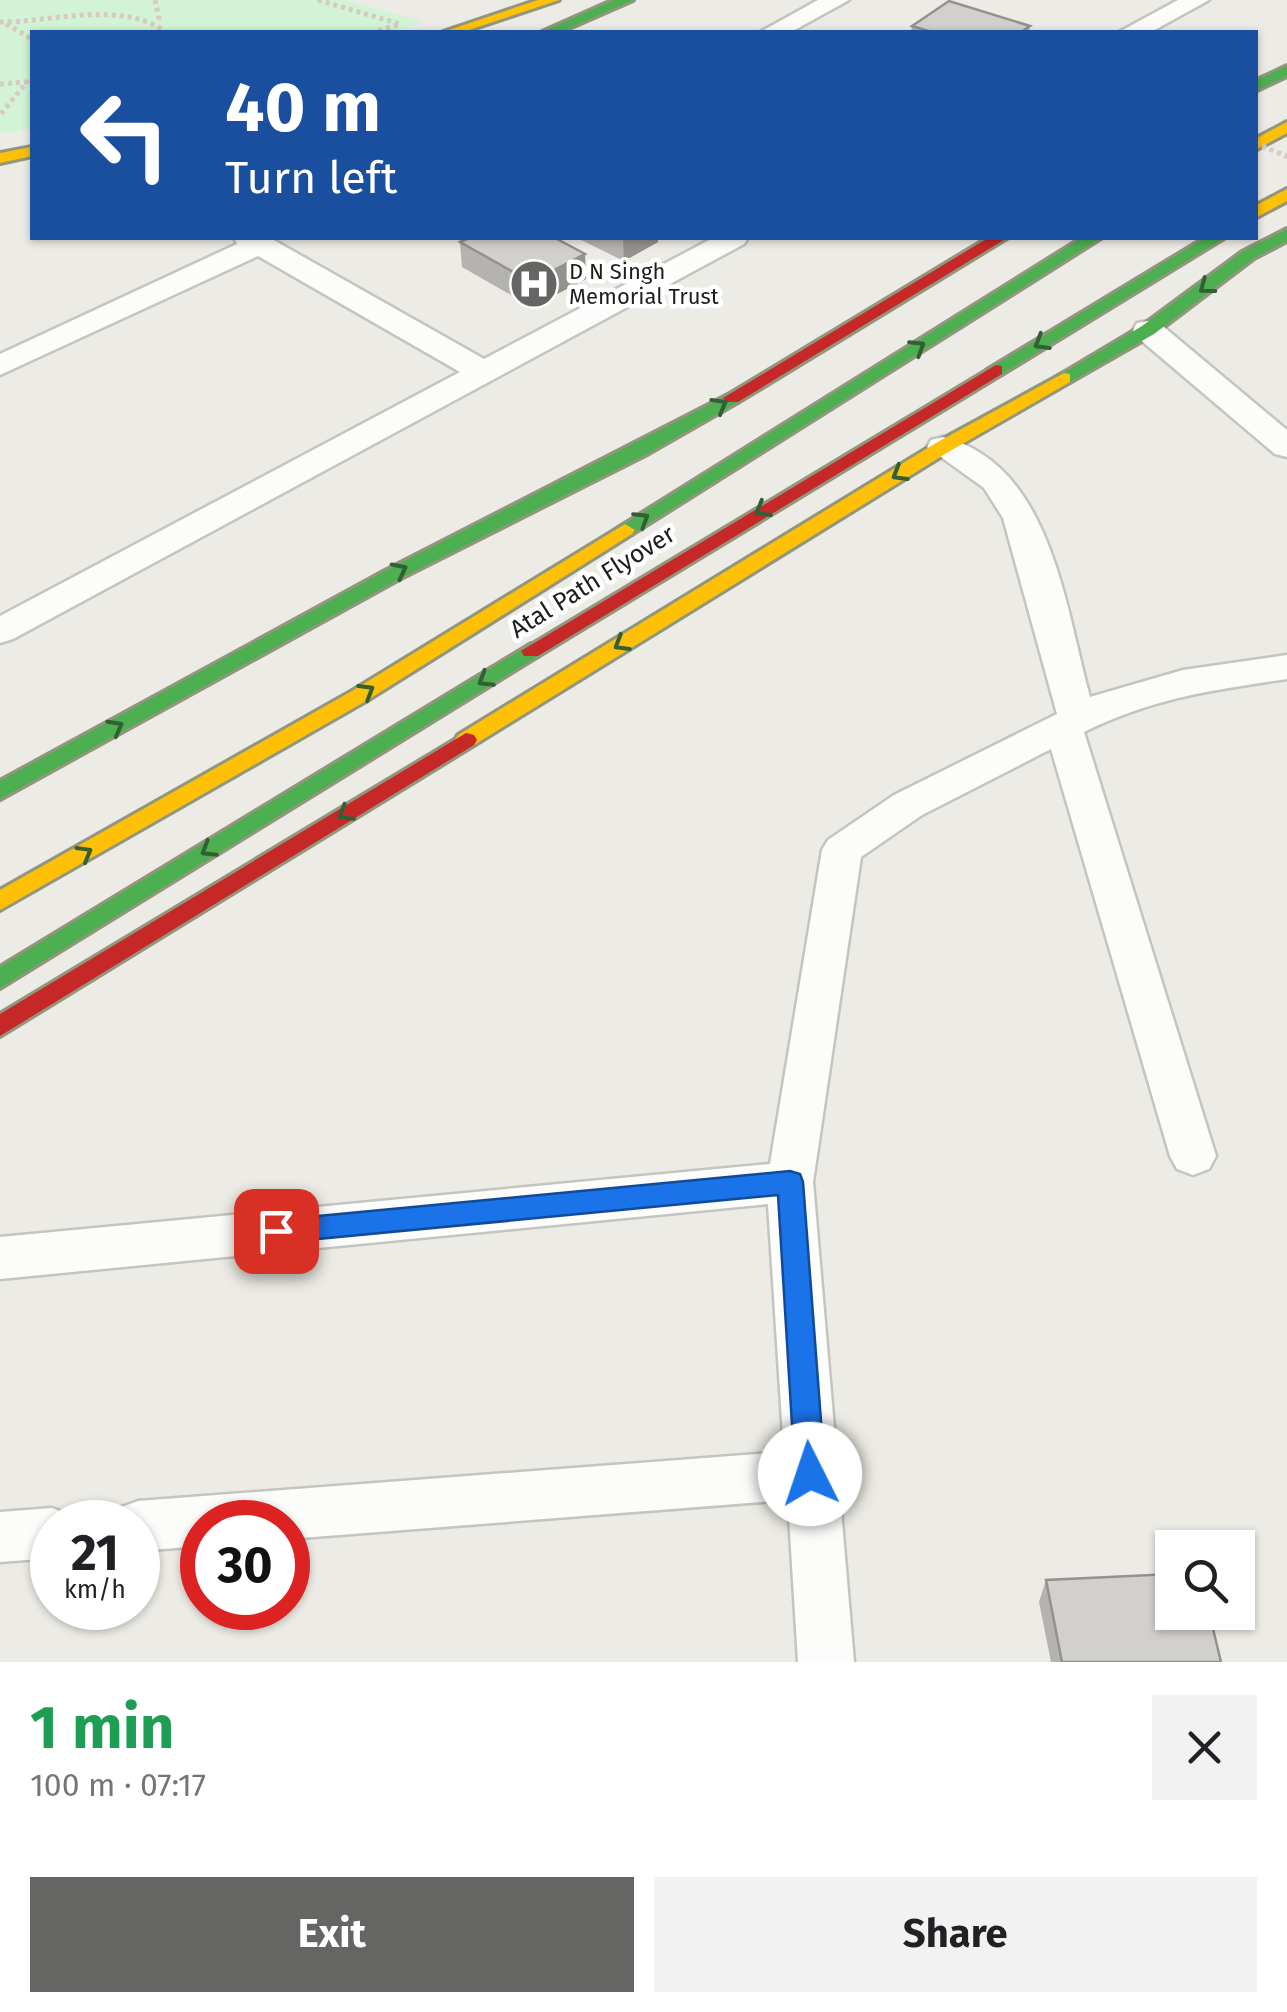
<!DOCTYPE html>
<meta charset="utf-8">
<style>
:root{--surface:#fff;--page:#f2f2f2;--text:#202124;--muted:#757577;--accent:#656563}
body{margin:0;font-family:"Fira Sans",sans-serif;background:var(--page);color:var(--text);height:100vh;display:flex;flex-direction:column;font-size:38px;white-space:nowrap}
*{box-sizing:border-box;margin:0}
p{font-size:32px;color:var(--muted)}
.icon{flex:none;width:55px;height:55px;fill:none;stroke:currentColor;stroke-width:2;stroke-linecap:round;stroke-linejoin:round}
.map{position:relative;height:1662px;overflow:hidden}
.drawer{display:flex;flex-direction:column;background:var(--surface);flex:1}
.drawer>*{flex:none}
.guide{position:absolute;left:30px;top:30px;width:1228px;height:210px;border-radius:0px;box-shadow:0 2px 8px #0004;background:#1a4fa0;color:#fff;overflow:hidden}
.fabs{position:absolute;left:1155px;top:1530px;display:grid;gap:20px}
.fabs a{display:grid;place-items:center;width:100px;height:100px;border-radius:0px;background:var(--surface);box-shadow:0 2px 8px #0004;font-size:50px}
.speed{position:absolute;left:30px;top:1500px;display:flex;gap:20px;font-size:50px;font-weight:700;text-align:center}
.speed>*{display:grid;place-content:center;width:130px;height:130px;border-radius:50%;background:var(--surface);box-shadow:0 2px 8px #0004;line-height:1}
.speed small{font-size:25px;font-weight:400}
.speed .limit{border:15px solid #d22;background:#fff;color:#111}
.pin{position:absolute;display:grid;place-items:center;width:85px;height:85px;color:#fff;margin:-42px;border-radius:20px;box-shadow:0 5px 15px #0006}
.me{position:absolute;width:110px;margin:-55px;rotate:356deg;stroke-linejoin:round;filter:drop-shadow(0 0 8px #0008)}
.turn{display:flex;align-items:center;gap:35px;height:210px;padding:0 30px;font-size:45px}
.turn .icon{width:130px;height:130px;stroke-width:2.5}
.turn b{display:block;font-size:70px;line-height:85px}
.round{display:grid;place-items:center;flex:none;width:105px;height:105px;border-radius:0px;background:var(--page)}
.overview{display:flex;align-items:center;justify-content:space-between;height:170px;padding:0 30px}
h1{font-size:60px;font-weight:700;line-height:75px;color:#1e9e55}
.primary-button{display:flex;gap:20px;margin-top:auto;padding:20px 30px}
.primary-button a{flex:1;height:115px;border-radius:0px;background:var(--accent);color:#fff;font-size:40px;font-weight:700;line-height:115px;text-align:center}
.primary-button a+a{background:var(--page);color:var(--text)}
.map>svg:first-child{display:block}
</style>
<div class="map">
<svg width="1287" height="1662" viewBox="0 0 1287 1662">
<rect width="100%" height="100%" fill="#ecebe5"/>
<path fill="#d2f4d4" d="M 0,0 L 346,0 L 424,22 L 391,32 L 32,32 L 32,129 L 0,133 Z"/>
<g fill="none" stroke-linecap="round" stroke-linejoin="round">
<g stroke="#c4c4c1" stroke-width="5">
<g id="street">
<path d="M 818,0 L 849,0 L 791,32 L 760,32 Z"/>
<path d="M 1178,0 L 1209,0 L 1151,32 L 1119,32 Z"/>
<path d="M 234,238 L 270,238 L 484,359 L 713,238 L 748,238 L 744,244 L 13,639 L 0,643 L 0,616 L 460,372 L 258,256 L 0,375 L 0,354 L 237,244 Z"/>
<path d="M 1148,321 L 1159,323 L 1287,430 L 1287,457 L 1275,454 L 1137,337 L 1133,330 L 1137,323 Z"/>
<path d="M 943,437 C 1051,464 1065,607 1090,697 L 1183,670 L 1287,655 L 1287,679 C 1213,690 1152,698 1084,732 L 1216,1156 L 1209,1169 L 1193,1175 L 1177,1169 L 1170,1156 L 1051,749 L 922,815 L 861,857 L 813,1182 L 854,1662 L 798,1662 L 788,1500 L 288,1539 L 288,1522 L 202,1522 L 202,1546 L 138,1551 L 138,1522 L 113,1522 L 119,1508 L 138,1501 L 784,1452 L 768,1204 L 0,1279 L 0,1237 L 770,1164 L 822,850 L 828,840 L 894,795 L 1057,714 L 1003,518 L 984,488 L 927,447 L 931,440 Z"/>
<path d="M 52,1508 L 71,1515 L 74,1522 L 52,1522 L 52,1558 L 0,1562 L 0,1512 Z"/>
</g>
</g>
<g stroke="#92967c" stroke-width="6">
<g id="fast">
<path d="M 614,0 L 633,0 L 560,32 L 542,32 Z"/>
<path d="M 1287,66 L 1287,76 L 1255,91 L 1255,81 Z"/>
<path d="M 1287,229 L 1287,241 L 1254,258 L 1154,334 L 1070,382 L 1058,382 L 1055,378 L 1142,326 L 1242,252 Z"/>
<path d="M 1082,238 L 1101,238 L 632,534 L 618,534 L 615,530 Z"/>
<path d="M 1205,238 L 1224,238 L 1002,374 L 996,375 L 987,370 Z"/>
<path d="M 732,393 L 741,398 L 738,402 L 649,453 L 399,579 L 0,799 L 0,781 L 385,571 Z"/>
<path d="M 531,644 L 538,646 L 541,651 L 538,656 L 0,988 L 0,967 Z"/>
</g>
</g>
<g stroke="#92967c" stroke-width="6">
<g id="slow">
<path d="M 538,0 L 559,0 L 463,32 L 443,32 Z"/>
<path d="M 1287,122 L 1287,133 L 1255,150 L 1255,139 Z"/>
<path d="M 32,147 L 32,156 L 0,163 L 0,153 Z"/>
<path d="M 1287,189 L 1287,201 L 1255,218 L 1255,206 Z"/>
<path d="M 1064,373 L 1070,374 L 1070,382 L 950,451 L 474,745 L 458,745 L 455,740 L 458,735 L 936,443 Z"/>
<path d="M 625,524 L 635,530 L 632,534 L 366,701 L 0,910 L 0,890 L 352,691 Z"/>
</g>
</g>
<g stroke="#92967c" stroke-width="6">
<g id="jam">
<path d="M 988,238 L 1007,238 L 738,402 L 726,402 L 723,398 Z"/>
<path d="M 996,365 L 1002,366 L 1002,374 L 538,656 L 524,656 L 521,651 Z"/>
<path d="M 466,733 L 474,735 L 477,740 L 474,745 L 0,1036 L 0,1014 Z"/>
</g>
</g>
<g stroke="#d7c9c4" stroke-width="5" stroke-dasharray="4 4" stroke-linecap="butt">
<path d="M 155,0 L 160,23"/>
<path d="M 318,0 L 400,24 L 373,32"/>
<path d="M 0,22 C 52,22 121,0 166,32"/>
<path d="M 6,24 L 32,39"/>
<path d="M 0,84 L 27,82 L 0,115"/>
</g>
<use href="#street" fill="#fcfcfb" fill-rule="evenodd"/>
<use href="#fast" fill="#4caf50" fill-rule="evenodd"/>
<use href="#slow" fill="#ffc107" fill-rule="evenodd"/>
<use href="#jam" fill="#c62828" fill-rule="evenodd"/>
<path stroke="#d7c9c4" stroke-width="5" stroke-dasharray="4 4" stroke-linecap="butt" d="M 1255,143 L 1286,156 L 1287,162"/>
</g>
<g fill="#b5b3af">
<path d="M 912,26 L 1030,26 L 1029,32 L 911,32 Z"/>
<path d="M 577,238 L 658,238 L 658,242 L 624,261 Z"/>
<path d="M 460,242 L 586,279 L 532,307 L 462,267 Z"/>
<path d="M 1046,1580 L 1221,1662 L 1051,1662 L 1039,1602 Z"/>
</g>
<g fill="#93928f">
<path d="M 623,238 L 658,238 L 658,242 L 624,261 Z"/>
<path d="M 585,254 L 586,279 L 532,307 L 531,282 Z"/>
</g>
<g fill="#d2d0cc" stroke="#93928f" stroke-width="2.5">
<path d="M 949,1 L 1030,26 L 1021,32 L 932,32 L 912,26 Z"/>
<path d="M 469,238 L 555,238 L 585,254 L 531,282 L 460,242 Z"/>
<path d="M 1172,1574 L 1172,1612 L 1209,1612 L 1221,1662 L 1062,1662 L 1046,1580 Z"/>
</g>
<defs><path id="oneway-chevron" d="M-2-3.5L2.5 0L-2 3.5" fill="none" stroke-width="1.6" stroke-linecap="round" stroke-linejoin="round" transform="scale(2.5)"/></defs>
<g stroke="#325f34">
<use href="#oneway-chevron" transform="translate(1206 287) rotate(143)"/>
<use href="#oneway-chevron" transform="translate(1041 343) rotate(149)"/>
<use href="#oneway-chevron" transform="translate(918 347) rotate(-32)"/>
<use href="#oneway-chevron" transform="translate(720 405) rotate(-30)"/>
<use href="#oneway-chevron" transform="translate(899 474) rotate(149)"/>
<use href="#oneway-chevron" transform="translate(762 510) rotate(149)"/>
<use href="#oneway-chevron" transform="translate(642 519) rotate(-32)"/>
<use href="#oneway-chevron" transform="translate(400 570) rotate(-27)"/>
<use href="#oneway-chevron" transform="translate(621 644) rotate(149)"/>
<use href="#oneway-chevron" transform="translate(485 680) rotate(148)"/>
<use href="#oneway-chevron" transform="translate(367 691) rotate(-31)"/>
<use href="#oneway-chevron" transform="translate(116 727) rotate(-29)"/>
<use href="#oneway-chevron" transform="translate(345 814) rotate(148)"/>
<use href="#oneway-chevron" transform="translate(208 850) rotate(148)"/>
<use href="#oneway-chevron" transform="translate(85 853) rotate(-30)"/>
</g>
<path fill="#1a73e8" stroke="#114b97" stroke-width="2.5" d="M 790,1171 L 800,1174 L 803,1182 L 825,1474 L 820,1484 L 810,1488 L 800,1484 L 795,1474 L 778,1195 L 276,1243 L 267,1239 L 263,1231 L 267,1223 L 276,1220 Z"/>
<defs>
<g id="hospital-disc" transform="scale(2.5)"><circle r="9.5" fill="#656563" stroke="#fff"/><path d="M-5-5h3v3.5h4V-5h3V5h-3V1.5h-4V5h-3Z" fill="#fff"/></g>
</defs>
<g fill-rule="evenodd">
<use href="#hospital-disc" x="534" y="284"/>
</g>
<g text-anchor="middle" stroke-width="9" stroke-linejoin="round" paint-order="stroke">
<g font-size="22" fill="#1d1d1d" stroke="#fff" text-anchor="start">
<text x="569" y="279">D N Singh<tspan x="569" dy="25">Memorial Trust</tspan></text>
</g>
<g font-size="25" fill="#1d1d1d" stroke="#fff">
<text transform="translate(592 581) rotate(-32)" y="9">Atal Path Flyover</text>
</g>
</g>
</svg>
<div class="fabs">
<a><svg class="icon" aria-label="search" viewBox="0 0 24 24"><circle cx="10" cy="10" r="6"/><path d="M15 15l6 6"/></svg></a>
</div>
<div class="speed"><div>21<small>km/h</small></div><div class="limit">30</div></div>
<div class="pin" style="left:276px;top:1231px;background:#d93025"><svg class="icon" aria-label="arrive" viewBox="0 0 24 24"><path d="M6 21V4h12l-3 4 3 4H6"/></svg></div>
<svg class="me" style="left:810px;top:1474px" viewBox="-20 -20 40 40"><circle r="19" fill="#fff"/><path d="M0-13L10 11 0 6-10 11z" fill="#1a73e8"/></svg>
<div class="guide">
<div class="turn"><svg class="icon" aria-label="left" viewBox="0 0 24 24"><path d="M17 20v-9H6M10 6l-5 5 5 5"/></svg><div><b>40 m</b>Turn left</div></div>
</div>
</div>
<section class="drawer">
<div class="overview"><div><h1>1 min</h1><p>100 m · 07:17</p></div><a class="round"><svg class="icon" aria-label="close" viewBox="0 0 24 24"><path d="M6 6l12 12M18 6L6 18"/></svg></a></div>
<div class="primary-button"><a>Exit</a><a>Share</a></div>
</section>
